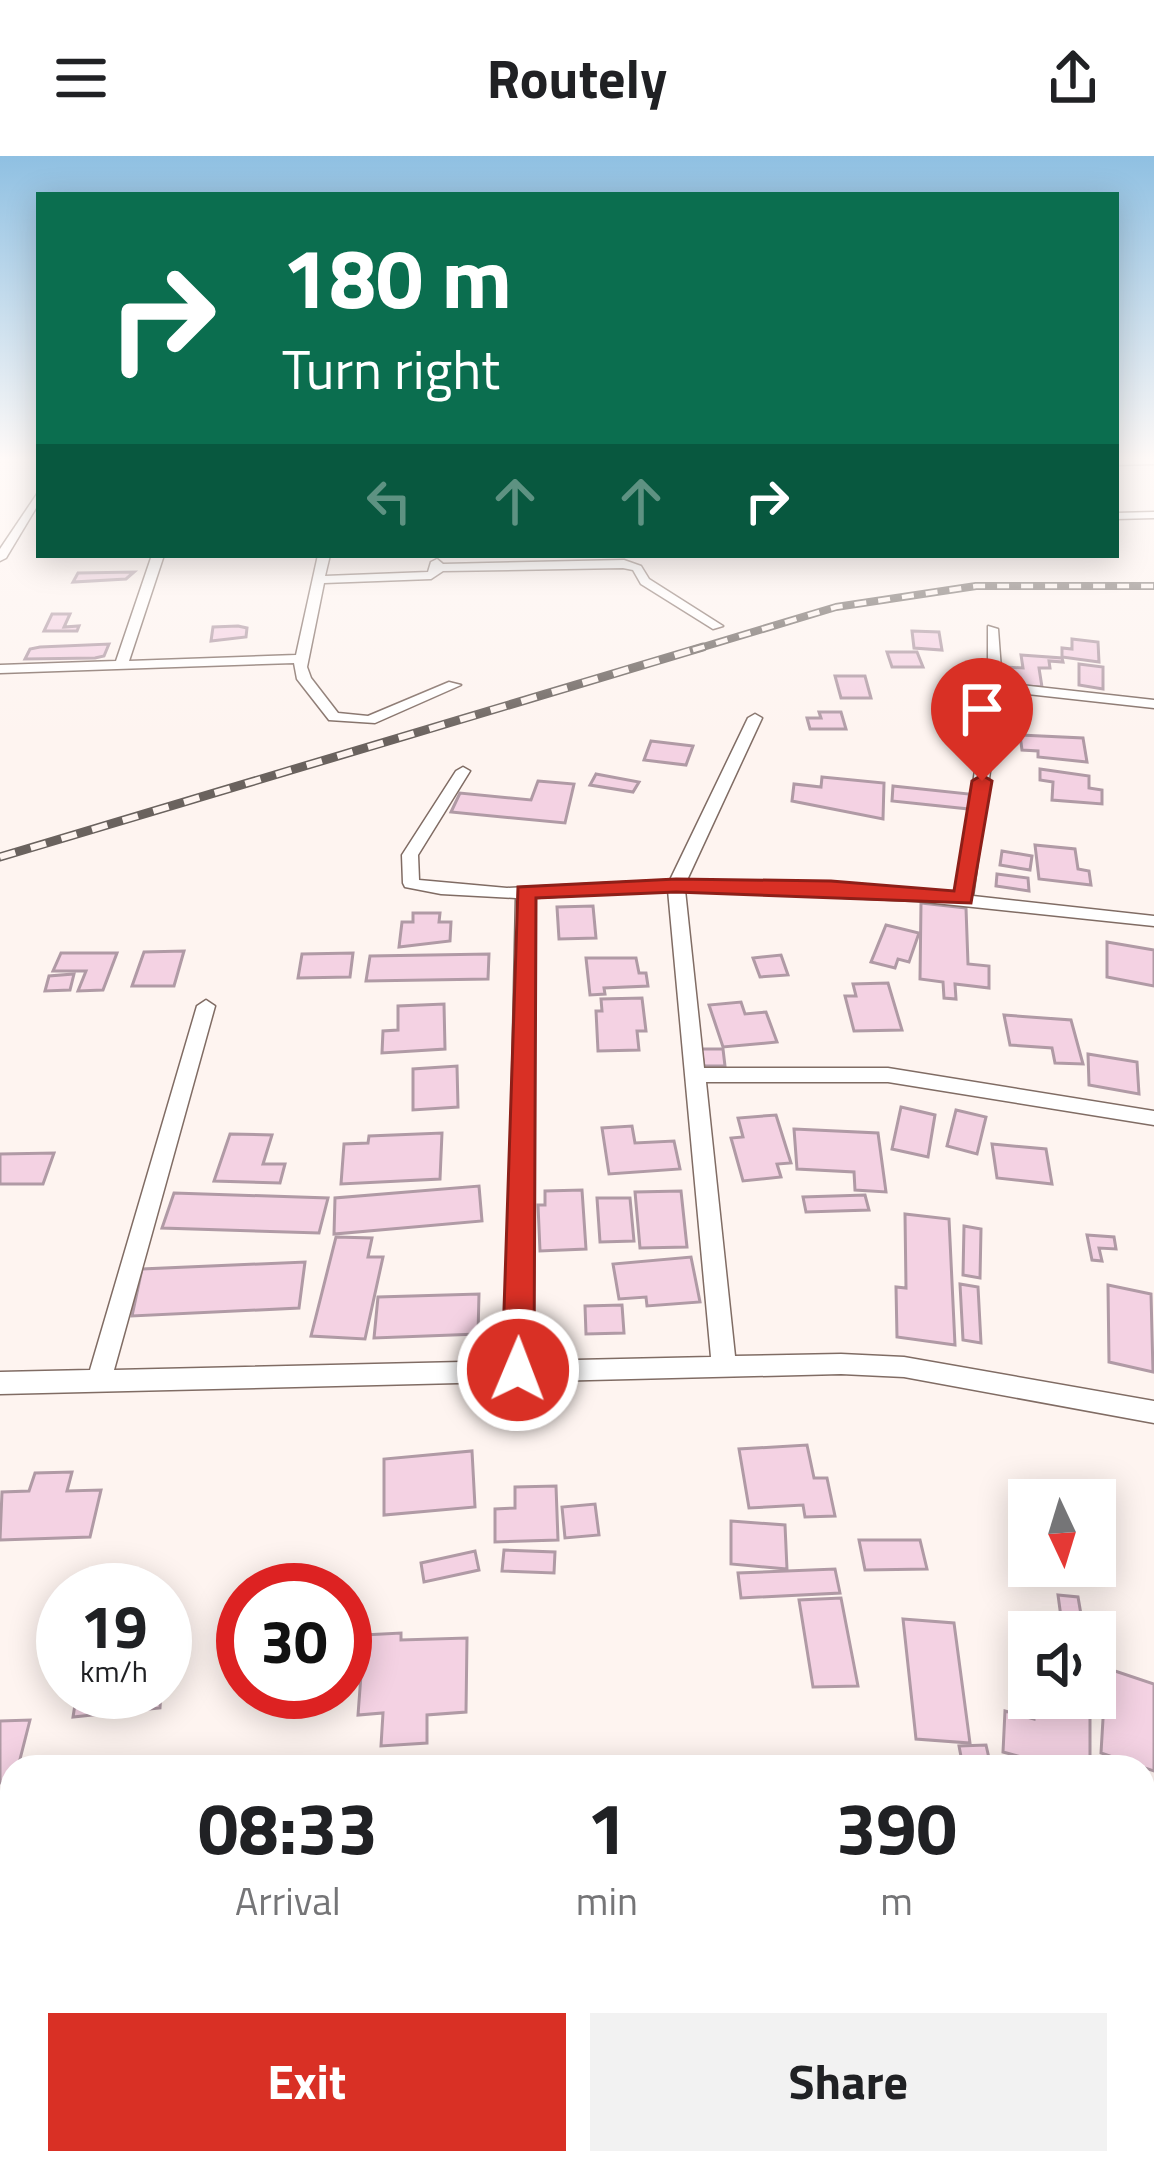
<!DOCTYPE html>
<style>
:root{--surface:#fff;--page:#f2f2f2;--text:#202124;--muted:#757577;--accent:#d93025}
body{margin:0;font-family:"Titillium Web",sans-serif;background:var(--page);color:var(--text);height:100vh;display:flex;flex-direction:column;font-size:45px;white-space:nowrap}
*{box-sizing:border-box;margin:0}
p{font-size:39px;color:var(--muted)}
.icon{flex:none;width:66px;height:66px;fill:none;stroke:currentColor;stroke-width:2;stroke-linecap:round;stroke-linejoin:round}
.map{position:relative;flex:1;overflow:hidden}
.panel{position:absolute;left:0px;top:1599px;width:1155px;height:420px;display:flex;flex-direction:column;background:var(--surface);border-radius:36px 36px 0 0;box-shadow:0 6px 30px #0003}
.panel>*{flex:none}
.hud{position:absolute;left:36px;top:36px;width:1083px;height:366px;border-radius:0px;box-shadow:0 6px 30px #0003;background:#0b6e4f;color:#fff;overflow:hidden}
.needle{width:78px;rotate:176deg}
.tools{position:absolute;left:1008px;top:1323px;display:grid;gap:24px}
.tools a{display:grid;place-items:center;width:108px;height:108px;border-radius:0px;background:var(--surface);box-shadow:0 6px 30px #0003;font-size:60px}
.speed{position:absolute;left:36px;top:1407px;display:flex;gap:24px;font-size:60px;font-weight:700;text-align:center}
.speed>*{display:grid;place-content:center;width:156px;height:156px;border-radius:50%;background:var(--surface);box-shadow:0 6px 30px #0003;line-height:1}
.speed small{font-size:30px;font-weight:400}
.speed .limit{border:18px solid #d22;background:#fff;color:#111}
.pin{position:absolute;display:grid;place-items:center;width:102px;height:102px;color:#fff;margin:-123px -51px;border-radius:50% 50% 50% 0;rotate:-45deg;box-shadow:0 0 12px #0007}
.pin .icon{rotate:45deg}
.me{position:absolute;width:132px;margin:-66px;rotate:1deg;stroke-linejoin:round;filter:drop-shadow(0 0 9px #0008)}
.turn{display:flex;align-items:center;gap:42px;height:252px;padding:0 48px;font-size:54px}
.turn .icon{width:156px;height:156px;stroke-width:2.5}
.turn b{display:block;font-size:84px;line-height:102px}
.lanes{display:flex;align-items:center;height:114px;padding:0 48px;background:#0003;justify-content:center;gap:60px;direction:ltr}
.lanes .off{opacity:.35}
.eta{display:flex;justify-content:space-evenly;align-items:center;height:204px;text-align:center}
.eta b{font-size:72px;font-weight:700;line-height:84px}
.cta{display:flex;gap:24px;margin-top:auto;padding:24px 48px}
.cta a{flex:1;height:138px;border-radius:0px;background:var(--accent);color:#fff;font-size:48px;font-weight:700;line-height:138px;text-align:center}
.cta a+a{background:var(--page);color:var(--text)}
header{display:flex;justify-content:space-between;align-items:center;height:156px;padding:0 48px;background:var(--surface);font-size:54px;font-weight:700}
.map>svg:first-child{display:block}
</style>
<header><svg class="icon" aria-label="menu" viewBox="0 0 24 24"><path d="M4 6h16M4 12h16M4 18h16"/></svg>Routely<svg class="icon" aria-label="share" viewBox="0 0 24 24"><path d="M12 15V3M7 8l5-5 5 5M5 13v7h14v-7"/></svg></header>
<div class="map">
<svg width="1154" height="2019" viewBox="0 0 1154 2019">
<rect width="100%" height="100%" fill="#fef4f0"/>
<g fill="#f4d2e3" stroke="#b09aa5" stroke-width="3">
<path d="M 134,416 L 126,423 L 73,426 L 78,417 Z"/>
<path d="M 52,458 L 70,458 L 64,471 L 79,470 L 77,475 L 44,475 Z"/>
<path d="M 238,470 L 247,472 L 246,481 L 211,485 L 213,471 Z"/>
<path d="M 912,475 L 939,476 L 942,494 L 914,492 Z"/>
<path d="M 1072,483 L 1098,486 L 1099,506 L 1062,501 L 1062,492 L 1072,493 Z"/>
<path d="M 109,488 L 104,500 L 95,502 L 25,503 L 30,493 L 40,491 Z"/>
<path d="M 887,496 L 917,496 L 923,511 L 892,511 Z"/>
<path d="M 1021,499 L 1062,502 L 1063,506 L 1049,505 L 1050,512 L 1039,512 L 1042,531 L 1009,529 L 1006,511 L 1023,512 Z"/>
<path d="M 1079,508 L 1103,511 L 1103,533 L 1079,529 Z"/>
<path d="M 835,520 L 865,520 L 871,542 L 841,542 Z"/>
<path d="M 819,556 L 841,556 L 846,573 L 810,573 L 807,562 L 821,562 Z"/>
<path d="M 1020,579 L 1083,582 L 1087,606 L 1038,601 L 1038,595 L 1022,594 Z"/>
<path d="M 651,585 L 693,590 L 686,609 L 644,604 Z"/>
<path d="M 1040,613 L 1089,620 L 1089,632 L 1102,634 L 1102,648 L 1052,644 L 1053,626 L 1040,624 Z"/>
<path d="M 596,618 L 639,626 L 633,636 L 590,629 Z"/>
<path d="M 822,621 L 884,627 L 883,663 L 792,645 L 794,628 L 821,631 Z"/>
<path d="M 538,625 L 574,628 L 565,667 L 451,656 L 460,637 L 531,644 Z"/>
<path d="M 893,630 L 969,638 L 969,653 L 892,645 Z"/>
<path d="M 1035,689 L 1075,693 L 1078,713 L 1089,715 L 1091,729 L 1039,723 Z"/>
<path d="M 1002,695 L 1032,700 L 1030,714 L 1000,709 Z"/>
<path d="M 997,718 L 1028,722 L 1029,735 L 996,730 Z"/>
<path d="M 921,747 L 966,752 L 968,808 L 989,810 L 989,832 L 955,828 L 956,843 L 944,842 L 943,826 L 920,823 Z"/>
<path d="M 593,750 L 596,782 L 559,783 L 557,751 Z"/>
<path d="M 413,757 L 440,757 L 439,766 L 451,766 L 450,785 L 399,791 L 402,766 L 413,766 Z"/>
<path d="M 886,769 L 919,777 L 909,806 L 898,803 L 895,812 L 871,806 Z"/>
<path d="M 1107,786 L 1154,794 L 1154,830 L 1107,821 Z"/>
<path d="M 184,795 L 174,830 L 132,830 L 144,796 Z"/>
<path d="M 61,797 L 117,797 L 103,834 L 78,835 L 86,815 L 53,815 Z"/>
<path d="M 353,797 L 350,821 L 298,822 L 302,798 Z"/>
<path d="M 489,798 L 488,823 L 366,825 L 370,800 Z"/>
<path d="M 781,799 L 788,819 L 760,821 L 753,802 Z"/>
<path d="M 586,802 L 636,802 L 639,817 L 646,817 L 648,830 L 604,832 L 605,838 L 590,839 Z"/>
<path d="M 74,818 L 70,834 L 45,835 L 49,820 Z"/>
<path d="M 888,827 L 902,874 L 854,875 L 845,840 L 856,840 L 853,828 Z"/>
<path d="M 642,842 L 646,875 L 637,875 L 639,894 L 598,895 L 596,855 L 602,855 L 601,843 Z"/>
<path d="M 741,846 L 745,858 L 766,856 L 777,886 L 723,891 L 709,849 Z"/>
<path d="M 444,848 L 445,893 L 382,897 L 383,875 L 398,874 L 398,850 Z"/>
<path d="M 1004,859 L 1071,864 L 1083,908 L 1055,907 L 1052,892 L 1010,889 Z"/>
<path d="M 701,893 L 723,893 L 725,910 L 704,910 Z"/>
<path d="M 1088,898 L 1137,906 L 1139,938 L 1089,929 Z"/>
<path d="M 457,910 L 458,951 L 413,954 L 413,913 Z"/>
<path d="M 901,951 L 935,959 L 928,1001 L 892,993 Z"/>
<path d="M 956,954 L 986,961 L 977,998 L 947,990 Z"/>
<path d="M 776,959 L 791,1007 L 777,1008 L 781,1021 L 743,1025 L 731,982 L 743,981 L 738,962 Z"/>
<path d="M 632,970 L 635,987 L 674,985 L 680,1013 L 609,1018 L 602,972 Z"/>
<path d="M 794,973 L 878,977 L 886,1036 L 855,1034 L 854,1016 L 797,1013 Z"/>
<path d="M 442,977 L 440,1023 L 341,1028 L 344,988 L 368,987 L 369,980 Z"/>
<path d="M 230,978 L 272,979 L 263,1008 L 285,1008 L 280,1027 L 214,1025 Z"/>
<path d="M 992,988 L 1046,993 L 1052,1028 L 997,1022 Z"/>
<path d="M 54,997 L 43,1028 L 0,1028 L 0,998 Z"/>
<path d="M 479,1030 L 482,1065 L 334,1078 L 335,1042 Z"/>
<path d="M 582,1034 L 586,1093 L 540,1095 L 538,1049 L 545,1049 L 545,1035 Z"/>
<path d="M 681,1035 L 687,1091 L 640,1092 L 635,1036 Z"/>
<path d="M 174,1037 L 328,1042 L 319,1077 L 162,1072 Z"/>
<path d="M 865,1039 L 869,1054 L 806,1056 L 803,1041 Z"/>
<path d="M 597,1042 L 630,1042 L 634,1085 L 600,1086 Z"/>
<path d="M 905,1058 L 949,1063 L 955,1189 L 897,1181 L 896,1131 L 906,1132 Z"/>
<path d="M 964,1070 L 981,1073 L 980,1122 L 963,1119 Z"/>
<path d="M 1087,1079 L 1114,1081 L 1116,1093 L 1099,1092 L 1102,1105 L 1092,1104 Z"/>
<path d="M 336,1081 L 372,1082 L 368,1101 L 383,1101 L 365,1183 L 311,1180 Z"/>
<path d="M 691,1101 L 700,1146 L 647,1150 L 646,1141 L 619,1143 L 613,1108 Z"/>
<path d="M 305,1106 L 299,1152 L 132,1160 L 142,1113 Z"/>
<path d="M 960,1128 L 978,1131 L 981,1187 L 963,1184 Z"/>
<path d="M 1108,1129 L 1151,1138 L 1153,1216 L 1109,1206 Z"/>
<path d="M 479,1138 L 478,1178 L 374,1182 L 378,1141 Z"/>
<path d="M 622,1149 L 624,1177 L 586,1178 L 585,1150 Z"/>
<path d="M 807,1289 L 814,1322 L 827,1322 L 835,1360 L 805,1361 L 803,1349 L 749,1352 L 739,1293 Z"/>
<path d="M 472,1295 L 475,1351 L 384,1359 L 384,1303 Z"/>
<path d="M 72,1316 L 67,1335 L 101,1334 L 90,1381 L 0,1384 L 2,1336 L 29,1335 L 35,1317 Z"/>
<path d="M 556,1330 L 558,1384 L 495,1386 L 495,1353 L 515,1352 L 515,1331 Z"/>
<path d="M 595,1348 L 599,1379 L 565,1382 L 562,1351 Z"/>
<path d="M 731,1365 L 785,1369 L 787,1413 L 731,1408 Z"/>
<path d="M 859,1384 L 920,1384 L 927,1413 L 865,1414 Z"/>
<path d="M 504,1394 L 555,1396 L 554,1417 L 502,1415 Z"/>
<path d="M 475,1395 L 479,1414 L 424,1426 L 421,1407 Z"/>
<path d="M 835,1413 L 840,1437 L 741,1442 L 738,1417 Z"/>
<path d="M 1058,1439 L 1078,1441 L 1084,1476 L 1063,1476 Z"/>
<path d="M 841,1442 L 858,1530 L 813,1531 L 799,1444 Z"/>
<path d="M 903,1463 L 954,1467 L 970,1587 L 916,1583 Z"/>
<path d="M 401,1477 L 401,1484 L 467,1482 L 466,1556 L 427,1559 L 427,1587 L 381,1590 L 383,1557 L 358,1559 L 364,1479 Z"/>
<path d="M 1106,1512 L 1154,1528 L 1154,1615 L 1101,1597 Z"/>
<path d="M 77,1536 L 161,1536 L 160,1552 L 73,1561 Z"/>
<path d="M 1035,1542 L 1090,1542 L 1090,1611 L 1059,1611 L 1003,1596 L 1005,1555 L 1034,1563 Z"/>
<path d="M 30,1564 L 18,1611 L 12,1611 L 12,1626 L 0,1627 L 0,1565 Z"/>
<path d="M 986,1589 L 991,1611 L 963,1611 L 959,1590 Z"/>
<path d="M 1143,1769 L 1154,1771 L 1154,2019 L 1082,2019 L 1081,2007 L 1143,2007 Z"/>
<path d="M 12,1792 L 12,1871 L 0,1872 L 0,1859 Z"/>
<path d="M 191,2007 L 275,2007 L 274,2019 L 189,2019 Z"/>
<path d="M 305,2007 L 351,2007 L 350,2019 L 304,2019 Z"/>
<path d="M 470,2007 L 521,2007 L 522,2019 L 470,2019 Z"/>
<path d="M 555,2007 L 744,2007 L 745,2019 L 555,2019 Z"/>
<path d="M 877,2007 L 916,2007 L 918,2019 L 879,2019 Z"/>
</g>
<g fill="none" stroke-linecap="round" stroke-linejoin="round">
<g stroke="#806c64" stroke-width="3">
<g id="street">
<path d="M 1154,302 L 1154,308 L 1116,309 L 1116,303 Z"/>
<path d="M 39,335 L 39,347 L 6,402 L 0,405 L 0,393 Z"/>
<path d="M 1154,356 L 1154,362 L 1116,363 L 1116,357 Z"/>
<path d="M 152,399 L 164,399 L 129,505 L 296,499 L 318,399 L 330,399 L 325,420 L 428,416 L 431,406 L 437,403 L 443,408 L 624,404 L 641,410 L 649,423 L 723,470 L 713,473 L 641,428 L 633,414 L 623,412 L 443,415 L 431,423 L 324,427 L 307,511 L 311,522 L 338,557 L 368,560 L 449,526 L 461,529 L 375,567 L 329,564 L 297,523 L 294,507 L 0,517 L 0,509 L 116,505 Z"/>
<path d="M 988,470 L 998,473 L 1002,527 L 1154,544 L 1154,552 L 1001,535 L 973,740 L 1154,760 L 1154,770 L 916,745 L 685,734 L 704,912 L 888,912 L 1154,955 L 1154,969 L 888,926 L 706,926 L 735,1200 L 841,1198 L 904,1201 L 1154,1245 L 1154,1267 L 904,1221 L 841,1218 L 0,1238 L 0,1216 L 90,1214 L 197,850 L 206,844 L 215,850 L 114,1214 L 506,1205 L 516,742 L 441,738 L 405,731 L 403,727 L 402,699 L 456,615 L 463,611 L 470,615 L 418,699 L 419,724 L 507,732 L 670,724 L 748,562 L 755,558 L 762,562 L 687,724 L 797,727 L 956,738 L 988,530 ZM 668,734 L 711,1201 L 530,1205 L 533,742 Z"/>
<rect x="0" y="1685" width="12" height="32"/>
<path d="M 1143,1697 L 1154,1699 L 1154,1731 L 1143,1729 Z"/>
</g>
</g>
<use href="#street" fill="#fff" fill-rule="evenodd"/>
<g stroke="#6a625e" stroke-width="8">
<path id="rail-far1" d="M 693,494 L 836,451 L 976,430 L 1154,430"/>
</g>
<g stroke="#6a625e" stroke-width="9">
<path id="rail" d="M 0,701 L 703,491"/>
</g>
<use href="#rail-far1" stroke="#fef4f0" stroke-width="4.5" stroke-dasharray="12" stroke-linecap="butt"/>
<use href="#rail" stroke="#fef4f0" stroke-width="6" stroke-dasharray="16" stroke-linecap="butt"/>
</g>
<linearGradient id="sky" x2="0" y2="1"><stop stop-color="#8fc0e2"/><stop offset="0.52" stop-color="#fffaf8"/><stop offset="1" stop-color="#fffaf8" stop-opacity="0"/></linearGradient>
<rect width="1154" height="583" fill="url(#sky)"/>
<path fill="#d93025" stroke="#8d1f18" stroke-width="3" d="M 982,619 L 992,625 L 971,747 L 676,736 L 536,742 L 534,1214 L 529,1224 L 518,1228 L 507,1224 L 502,1214 L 518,731 L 676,723 L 831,725 L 954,735 L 972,625 Z"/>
</svg>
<div class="tools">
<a><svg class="needle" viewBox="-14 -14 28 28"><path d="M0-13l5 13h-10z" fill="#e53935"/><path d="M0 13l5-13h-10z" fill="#757577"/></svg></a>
<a><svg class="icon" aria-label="sound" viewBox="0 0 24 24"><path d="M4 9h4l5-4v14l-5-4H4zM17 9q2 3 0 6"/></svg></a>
</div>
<div class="speed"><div>19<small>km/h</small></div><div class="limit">30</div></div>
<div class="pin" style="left:982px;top:625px;background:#d93025"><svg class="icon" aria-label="arrive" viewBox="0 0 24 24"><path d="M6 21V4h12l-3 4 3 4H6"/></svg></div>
<svg class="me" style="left:518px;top:1214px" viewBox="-20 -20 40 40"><circle r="17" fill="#d93025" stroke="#fff" stroke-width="3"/><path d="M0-11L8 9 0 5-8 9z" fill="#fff"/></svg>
<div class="hud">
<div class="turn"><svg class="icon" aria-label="right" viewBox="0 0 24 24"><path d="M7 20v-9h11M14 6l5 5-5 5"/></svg><div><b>180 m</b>Turn right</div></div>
<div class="lanes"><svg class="icon off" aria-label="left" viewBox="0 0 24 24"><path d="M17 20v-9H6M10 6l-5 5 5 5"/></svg><svg class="icon off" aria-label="ahead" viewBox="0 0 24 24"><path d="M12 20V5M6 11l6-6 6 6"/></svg><svg class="icon off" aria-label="ahead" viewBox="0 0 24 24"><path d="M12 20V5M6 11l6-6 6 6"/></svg><svg class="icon" aria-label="right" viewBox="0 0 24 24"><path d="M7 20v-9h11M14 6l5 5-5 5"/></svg></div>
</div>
<section class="panel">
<div class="eta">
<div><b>08:33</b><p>Arrival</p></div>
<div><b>1</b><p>min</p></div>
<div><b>390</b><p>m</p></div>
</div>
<div class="cta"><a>Exit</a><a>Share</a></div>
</section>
</div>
